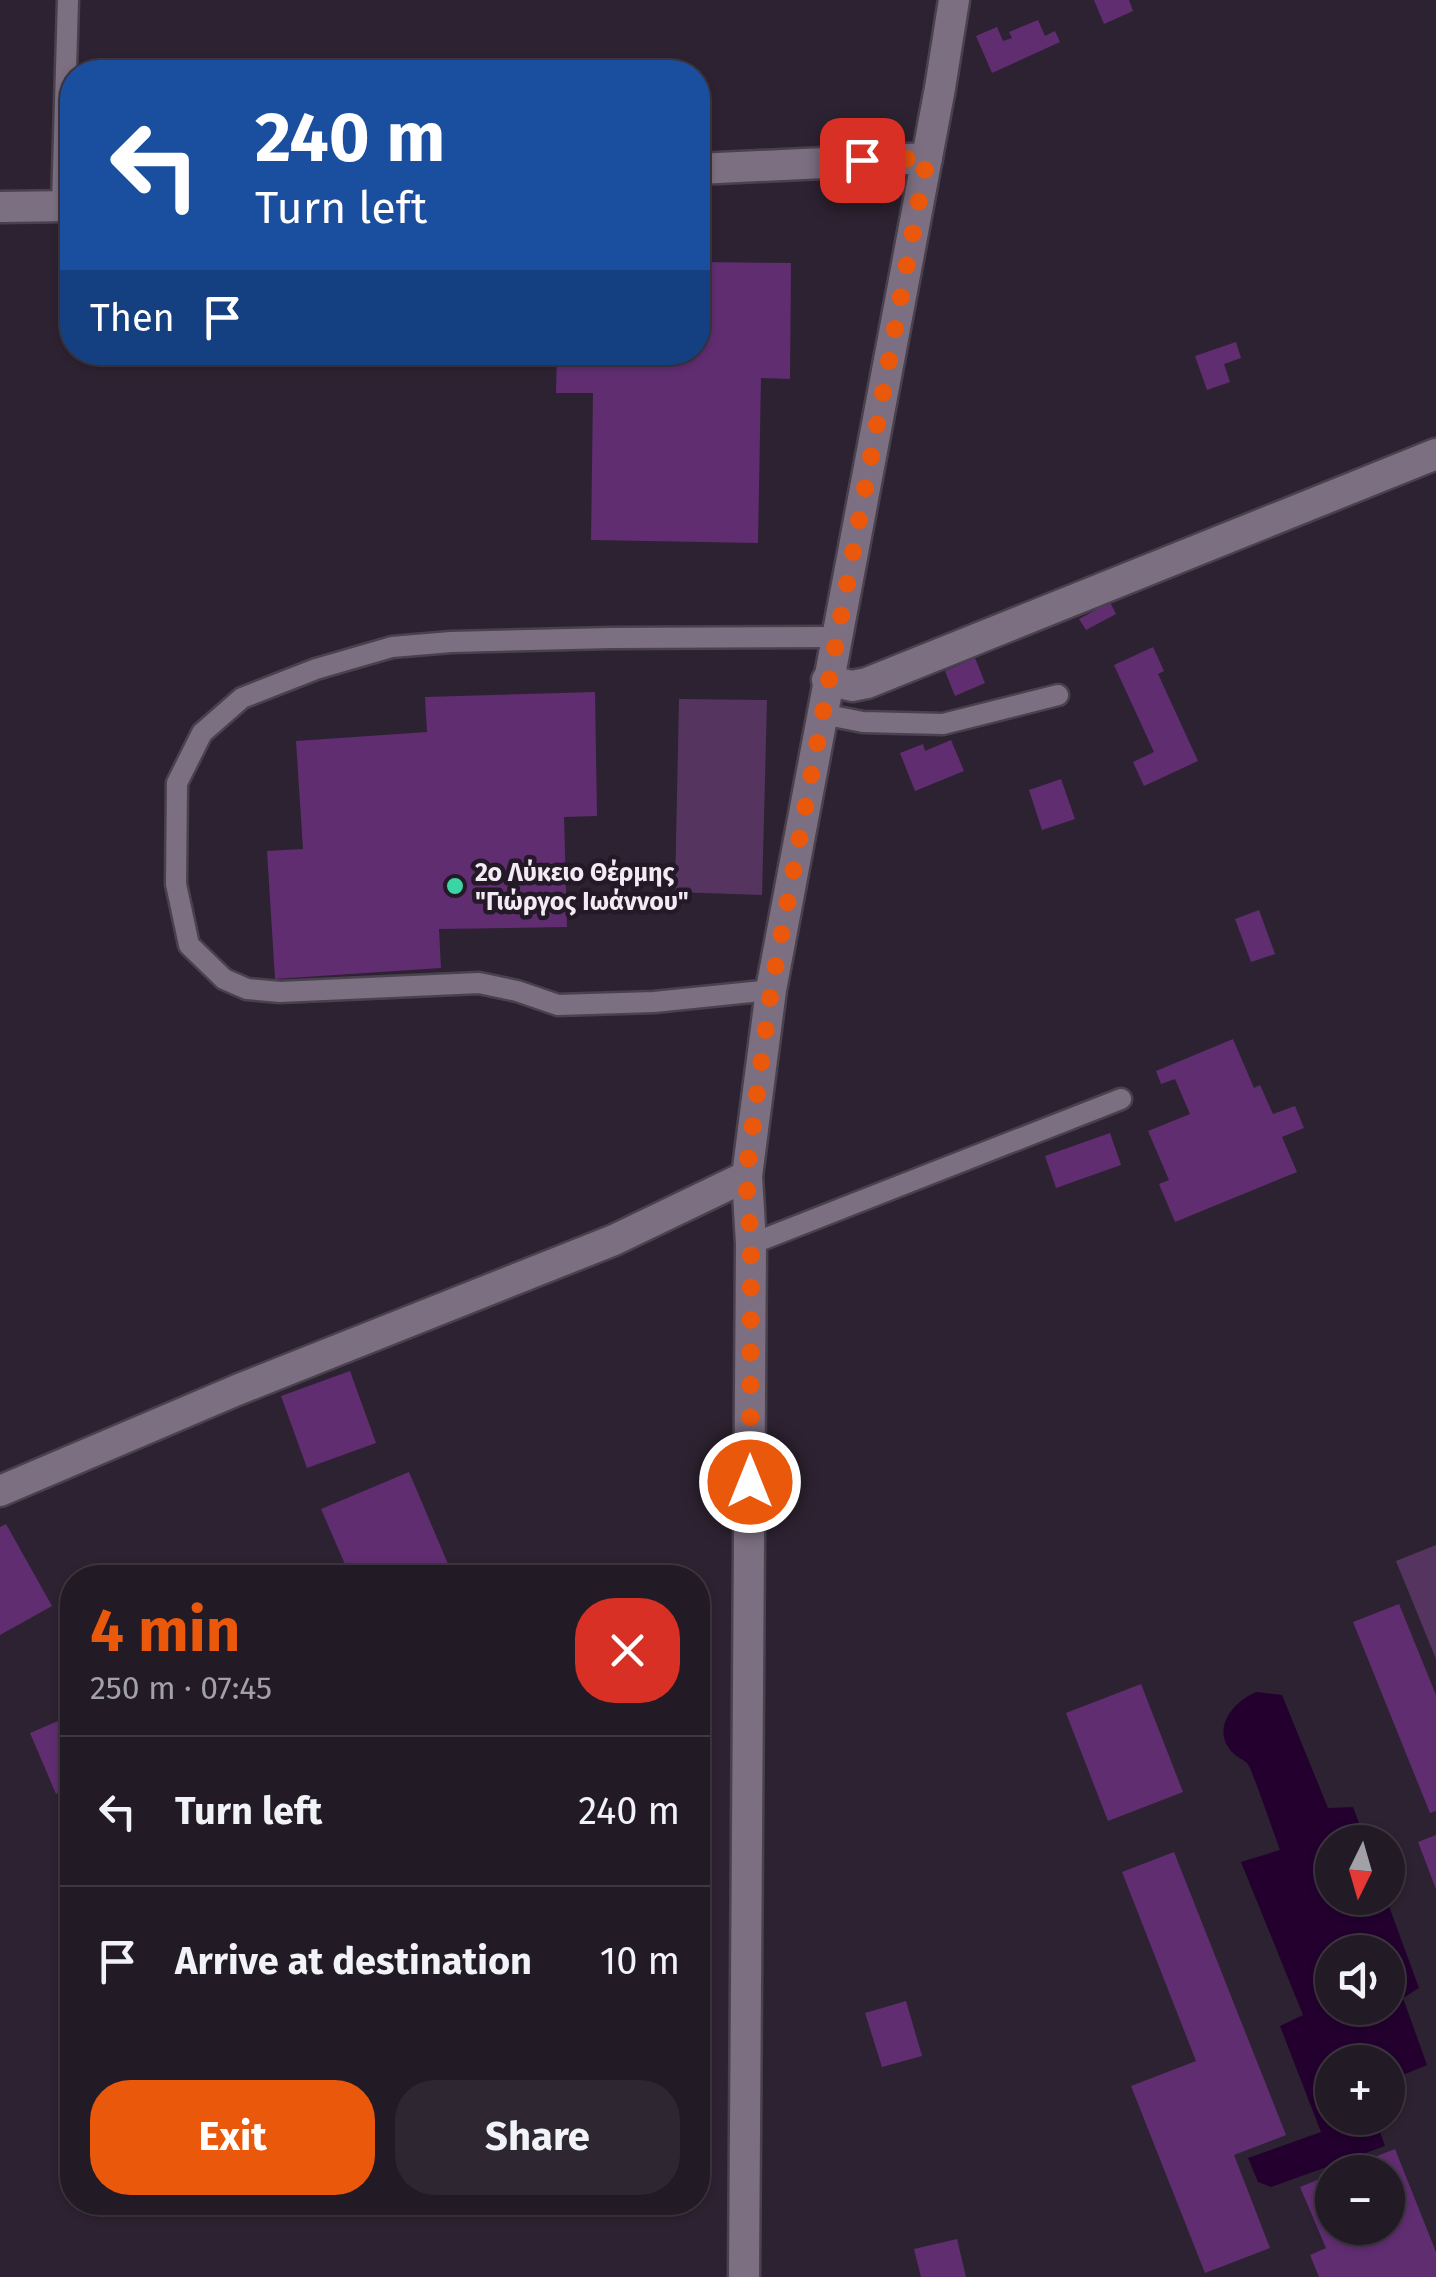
<!DOCTYPE html>
<meta charset="utf-8">
<style>
:root{--surface:#221a25;--page:#2e2732;--text:#f1f3f6;--muted:#a2a1a7;--line:#3f3842;--accent:#ea580c}
body{margin:0;font-family:"Fira Sans",sans-serif;background:var(--page);color:var(--text);height:100vh;display:flex;flex-direction:column;font-size:38px;white-space:nowrap}
*{box-sizing:border-box;margin:0}
p{font-size:32px;color:var(--muted)}
.icon{flex:none;width:55px;height:55px;fill:none;stroke:currentColor;stroke-width:2;stroke-linecap:round;stroke-linejoin:round}
.map{position:relative;flex:1;overflow:hidden}
.panel{position:absolute;left:60px;top:1565px;width:650px;height:650px;display:flex;flex-direction:column;background:var(--surface);border-radius:40px;box-shadow:0 2px 8px #0004,0 0 0 2px var(--line)}
.panel>*{flex:none}
.guide{position:absolute;left:60px;top:60px;width:650px;height:305px;border-radius:40px;box-shadow:0 2px 8px #0004,0 0 0 2px var(--line);background:#1a4fa0;color:#fff;overflow:hidden}
.needle{width:65px;rotate:185deg}
.tools{position:absolute;left:1315px;top:1825px;display:grid;gap:20px}
.tools a{display:grid;place-items:center;width:90px;height:90px;border-radius:50%;background:var(--surface);box-shadow:0 2px 8px #0004,0 0 0 2px var(--line);font-size:50px}
.pin{position:absolute;display:grid;place-items:center;width:85px;height:85px;color:#fff;margin:-42px;border-radius:20px;box-shadow:0 5px 15px #0006}
.me{position:absolute;width:110px;margin:-55px;rotate:0deg;stroke-linejoin:round;filter:drop-shadow(0 0 8px #0008)}
.turn{display:flex;align-items:center;gap:35px;height:210px;padding:0 30px;font-size:45px}
.turn .icon{width:130px;height:130px;stroke-width:2.5}
.turn b{display:block;font-size:70px;line-height:85px}
.then{display:flex;align-items:center;height:95px;padding:0 30px;background:#0003;gap:20px;font-size:38px}
.round{display:grid;place-items:center;flex:none;width:105px;height:105px;border-radius:40px;background:var(--page)}
.overview{display:flex;align-items:center;justify-content:space-between;height:170px;padding:0 30px}
h1{font-size:60px;font-weight:700;line-height:75px;color:var(--accent)}
.button{display:flex;gap:20px;margin-top:auto;padding:20px 30px}
.button a{flex:1;height:115px;border-radius:40px;background:var(--accent);color:#fff;font-size:40px;font-weight:700;line-height:115px;text-align:center}
.button a+a{background:var(--page);color:var(--text)}
ul{padding:0;list-style:none}
li{display:flex;align-items:center;gap:30px;height:150px;padding:0 30px;border-top:2px solid var(--line)}
li div{flex:1}
li b{display:block;font-size:38px}
li em{font-style:normal}
.map>svg:first-child{display:block}
</style>
<div class="map">
<svg width="1436" height="2277" viewBox="0 0 1436 2277">
<rect width="100%" height="100%" fill="#2d2231"/>
<g fill="#553560">
<path d="M 679,699 L 767,700 L 762,895 L 675,892 Z"/>
<path d="M 1436,1545 L 1436,1659 L 1396,1561 Z"/>
</g>
<path fill="#23002e" fill-rule="evenodd" d="M 1256,1692 L 1282,1695 L 1328,1808 L 1353,1807 L 1366,1842 L 1332,1842 L 1332,1898 L 1386,1898 L 1419,1988 L 1403,1998 L 1427,2065 L 1388,2081 L 1388,2062 L 1332,2062 L 1332,2118 L 1375,2118 L 1385,2146 L 1271,2187 L 1258,2182 L 1248,2158 L 1321,2132 L 1280,2026 L 1303,2015 L 1241,1862 L 1280,1850 C 1270,1823 1261,1795 1250,1768 C 1246,1759 1240,1760 1233,1753 C 1210,1729 1233,1702 1256,1692 ZM 1332,1952 L 1388,1952 L 1388,2008 L 1332,2008 Z"/>
<g fill="#602d71">
<path d="M 1094,0 L 1129,0 L 1133,11 L 1104,24 Z"/>
<path d="M 1038,20 L 1045,36 L 1055,31 L 1060,42 L 992,73 L 976,36 L 997,27 L 1003,41 L 1012,38 L 1009,32 Z"/>
<path d="M 698,262 L 791,263 L 790,379 L 761,378 L 758,543 L 591,540 L 593,393 L 556,393 L 557,352 L 698,352 Z"/>
<path d="M 1236,342 L 1241,358 L 1224,364 L 1230,382 L 1207,390 L 1195,356 Z"/>
<path d="M 124,352 L 169,352 L 168,367 L 123,365 Z"/>
<path d="M 1110,602 L 1116,614 L 1086,630 L 1079,619 Z"/>
<path d="M 1153,647 L 1164,671 L 1158,674 L 1198,761 L 1144,786 L 1133,762 L 1154,752 L 1114,665 Z"/>
<path d="M 975,658 L 985,683 L 955,696 L 945,671 Z"/>
<path d="M 595,692 L 597,816 L 564,817 L 567,927 L 439,929 L 441,968 L 275,979 L 267,851 L 303,849 L 296,741 L 427,732 L 425,697 Z"/>
<path d="M 951,740 L 964,771 L 915,791 L 900,753 L 923,744 L 925,751 Z"/>
<path d="M 1061,779 L 1075,819 L 1042,830 L 1029,790 Z"/>
<path d="M 1259,910 L 1275,954 L 1251,962 L 1235,919 Z"/>
<path d="M 1233,1039 L 1254,1088 L 1260,1085 L 1273,1114 L 1295,1106 L 1304,1128 L 1282,1137 L 1297,1172 L 1175,1222 L 1159,1184 L 1169,1180 L 1148,1131 L 1190,1114 L 1175,1079 L 1161,1084 L 1156,1071 Z"/>
<path d="M 1110,1133 L 1121,1165 L 1056,1188 L 1045,1156 Z"/>
<path d="M 350,1371 L 376,1443 L 307,1468 L 281,1396 Z"/>
<path d="M 409,1472 L 454,1578 L 351,1578 L 321,1509 Z"/>
<path d="M 6,1524 L 52,1606 L 0,1635 L 0,1527 Z"/>
<path d="M 1399,1604 L 1436,1695 L 1436,1811 L 1430,1813 L 1353,1622 Z"/>
<path d="M 1141,1684 L 1183,1792 L 1108,1821 L 1066,1713 Z"/>
<path d="M 72,1715 L 72,1787 L 56,1794 L 30,1733 Z"/>
<path d="M 1436,1835 L 1436,1889 L 1418,1842 Z"/>
<path d="M 1174,1852 L 1286,2135 L 1234,2155 L 1270,2248 L 1205,2273 L 1131,2086 L 1196,2061 L 1122,1872 Z"/>
<path d="M 906,2001 L 922,2056 L 882,2067 L 865,2013 Z"/>
<path d="M 1395,2149 L 1436,2252 L 1436,2277 L 1319,2277 L 1310,2255 L 1326,2248 L 1300,2187 L 1332,2174 L 1332,2228 L 1388,2228 L 1388,2172 L 1336,2172 Z"/>
<path d="M 957,2239 L 966,2277 L 921,2277 L 914,2249 Z"/>
</g>
<g fill="none" stroke-linecap="round" stroke-linejoin="round">
<g stroke="#4a414e" stroke-width="25">
<g id="lane">
<path d="M 62,207 L 68,0"/>
<path d="M 822,714 L 863,722 L 943,724 L 1058,695"/>
<path d="M 771,990 L 654,1002 L 558,1005 L 517,991 L 479,983 L 280,992 L 247,989 L 224,979 L 189,945 L 176,884 L 177,783 L 202,733 L 242,698 L 316,669 L 392,647 L 451,642 L 611,638 L 835,637"/>
<path d="M 751,1244 L 1121,1099"/>
</g>
</g>
<g stroke="#4a414e" stroke-width="35">
<g id="street">
<path d="M 698,169 L 927,158"/>
<path d="M 0,207 L 72,206"/>
<path d="M 827,680 L 852,686 L 867,683 L 1436,454"/>
<path d="M 0,1491 L 237,1390 L 614,1240 L 747,1176"/>
<path d="M 744,2277 L 751,1244 L 747,1176 L 771,990 L 940,88 L 954,0"/>
</g>
</g>
<use href="#lane" stroke="#7c6f81" stroke-width="20"/>
<use href="#street" stroke="#7c6f81" stroke-width="30"/>
</g>
<g fill="none" stroke-linecap="round" stroke-linejoin="round">
<path stroke="#ea580c" stroke-width="18" stroke-dasharray="0 32.4" d="M 750,1482 L 751,1244 L 746,1176 L 771,990 L 927,158 L 862,160"/>
</g>
<circle fill="#3bd4a4" stroke="#241927" stroke-width="4" cx="455" cy="886" r="10"/>
<g text-anchor="middle" stroke-width="9" stroke-linejoin="round" paint-order="stroke">
<g font-size="25" font-weight="bold" fill="#f2eaf5" stroke="#241927" text-anchor="start">
<text x="475" y="881">2ο Λύκειο Θέρμης<tspan x="475" dy="29">"Γιώργος Ιωάννου"</tspan></text>
</g>
</g>
</svg>
<div class="tools">
<a><svg class="needle" viewBox="-14 -14 28 28"><path d="M0-13l5 13h-10z" fill="#e53935"/><path d="M0 13l5-13h-10z" fill="#a2a1a7"/></svg></a>
<a><svg class="icon" aria-label="sound" viewBox="0 0 24 24"><path d="M4 9h4l5-4v14l-5-4H4zM17 9q2 3 0 6"/></svg></a>
<a>+</a>
<a>−</a>
</div>
<div class="pin" style="left:862px;top:160px;background:#d93025"><svg class="icon" aria-label="arrive" viewBox="0 0 24 24"><path d="M6 21V4h12l-3 4 3 4H6"/></svg></div>
<svg class="me" style="left:750px;top:1482px" viewBox="-20 -20 40 40"><circle r="17" fill="#ea580c" stroke="#fff" stroke-width="3"/><path d="M0-11L8 9 0 5-8 9z" fill="#fff"/></svg>
<div class="guide">
<div class="turn"><svg class="icon" aria-label="left" viewBox="0 0 24 24"><path d="M17 20v-9H6M10 6l-5 5 5 5"/></svg><div><b>240 m</b>Turn left</div></div>
<div class="then">Then<svg class="icon" aria-label="arrive" viewBox="0 0 24 24"><path d="M6 21V4h12l-3 4 3 4H6"/></svg></div>
</div>
<section class="panel">
<div class="overview"><div><h1>4 min</h1><p>250 m · 07:45</p></div><a class="round" style="background:#d93025;color:#fff"><svg class="icon" aria-label="close" viewBox="0 0 24 24"><path d="M6 6l12 12M18 6L6 18"/></svg></a></div>
<ul>
<li><svg class="icon" aria-label="left" viewBox="0 0 24 24"><path d="M17 20v-9H6M10 6l-5 5 5 5"/></svg><div><b>Turn left</b></div><em>240 m</em></li>
<li><svg class="icon" aria-label="arrive" viewBox="0 0 24 24"><path d="M6 21V4h12l-3 4 3 4H6"/></svg><div><b>Arrive at destination</b></div><em>10 m</em></li>
</ul>
<div class="button"><a>Exit</a><a>Share</a></div>
</section>
</div>
